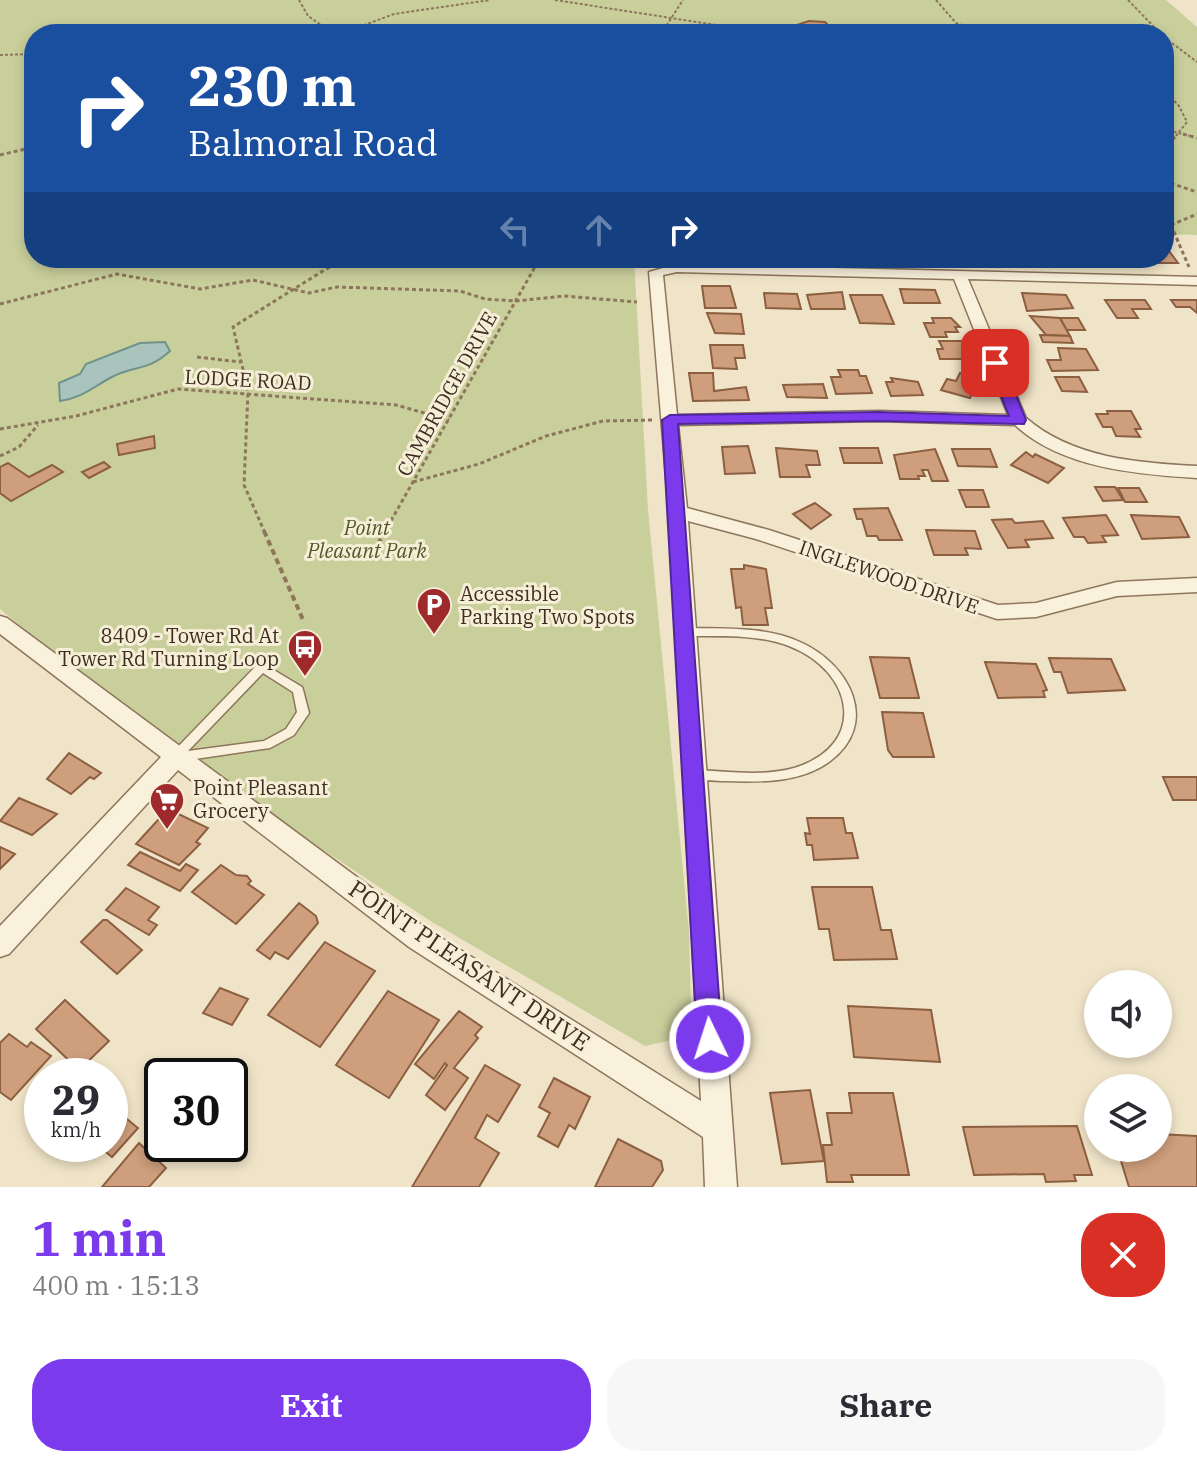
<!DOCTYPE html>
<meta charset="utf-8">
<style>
:root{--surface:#fff;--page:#f7f7f7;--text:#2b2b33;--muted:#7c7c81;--accent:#7c3aed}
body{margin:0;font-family:"IBM Plex Serif",serif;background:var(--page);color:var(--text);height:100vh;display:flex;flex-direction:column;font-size:30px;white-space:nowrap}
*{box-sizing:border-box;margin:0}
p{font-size:26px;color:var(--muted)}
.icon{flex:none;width:44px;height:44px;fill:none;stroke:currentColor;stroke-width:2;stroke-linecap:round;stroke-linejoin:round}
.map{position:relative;height:1187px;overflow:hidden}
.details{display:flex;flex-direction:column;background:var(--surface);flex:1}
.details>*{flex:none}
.banner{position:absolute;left:24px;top:24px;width:1150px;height:244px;border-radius:32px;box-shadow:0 4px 12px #0003;background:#1a4fa0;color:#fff;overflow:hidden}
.controls{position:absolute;left:1084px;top:970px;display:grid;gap:16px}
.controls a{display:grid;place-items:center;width:88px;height:88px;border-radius:50%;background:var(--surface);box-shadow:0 4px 12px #0003;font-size:40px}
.speed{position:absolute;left:24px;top:1058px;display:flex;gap:16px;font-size:40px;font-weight:700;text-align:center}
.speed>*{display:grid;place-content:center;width:104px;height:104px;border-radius:50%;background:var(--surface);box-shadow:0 4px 12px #0003;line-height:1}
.speed small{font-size:20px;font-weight:400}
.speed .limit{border:4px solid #111;border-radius:12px;background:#fff;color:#111}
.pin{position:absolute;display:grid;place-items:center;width:68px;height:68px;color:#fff;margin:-34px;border-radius:16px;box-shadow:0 4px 12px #0006}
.me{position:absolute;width:88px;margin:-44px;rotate:356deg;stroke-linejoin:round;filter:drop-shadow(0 0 6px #0008)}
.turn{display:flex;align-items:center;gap:28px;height:168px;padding:0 32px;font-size:36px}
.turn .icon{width:104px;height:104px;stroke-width:2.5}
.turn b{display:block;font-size:56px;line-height:68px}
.lanes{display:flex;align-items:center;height:76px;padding:0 32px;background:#0003;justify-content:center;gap:40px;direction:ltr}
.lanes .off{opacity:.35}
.round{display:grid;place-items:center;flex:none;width:84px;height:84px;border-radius:32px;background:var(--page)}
.head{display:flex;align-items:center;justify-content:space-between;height:136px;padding:0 32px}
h1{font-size:48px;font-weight:700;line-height:60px;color:var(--accent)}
.cta{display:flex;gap:16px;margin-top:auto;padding:16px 32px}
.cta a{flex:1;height:92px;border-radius:32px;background:var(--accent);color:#fff;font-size:32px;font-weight:700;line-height:92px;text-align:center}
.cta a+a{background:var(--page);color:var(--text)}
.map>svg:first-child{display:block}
</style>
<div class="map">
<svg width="1197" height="1187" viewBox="0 0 1197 1187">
<rect width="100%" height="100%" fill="#f0e4c8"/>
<path fill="#c9cf9b" d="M 0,0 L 1166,0 L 1197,27 L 1197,235 L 1164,234 L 1164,34 L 34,34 L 34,258 L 634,258 L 648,510 L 689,932 L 691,1011 L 676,1039 L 645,1046 L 432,922 L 154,738 L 0,609 Z"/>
<path fill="#a9c4bc" stroke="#6f938a" stroke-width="2" d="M 165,342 L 170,351 C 147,372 135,365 112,377 C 93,387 82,398 60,401 L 59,383 L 80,374 L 86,364 L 140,343 Z"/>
<g fill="#cf9f7d" stroke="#8d5f41" stroke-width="2">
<path d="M 809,21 L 825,22 L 831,28 L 810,31 L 797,25 Z"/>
<path d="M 1164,250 L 1169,251 L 1178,263 L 1144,263 L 1141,258 L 1164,258 Z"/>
<path d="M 702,286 L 730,286 L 736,308 L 705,308 Z"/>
<path d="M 900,289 L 935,290 L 940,303 L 904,303 Z"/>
<path d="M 842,292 L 845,309 L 811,309 L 807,295 Z"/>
<path d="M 764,293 L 797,294 L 801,309 L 766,308 Z"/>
<path d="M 1022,293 L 1066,295 L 1073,308 L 1027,311 Z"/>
<path d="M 850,295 L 882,295 L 894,324 L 860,323 Z"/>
<path d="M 1105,300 L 1145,300 L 1151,309 L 1132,309 L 1138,318 L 1117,318 Z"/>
<path d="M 1171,300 L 1197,300 L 1197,313 L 1190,307 L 1176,307 Z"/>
<path d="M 707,313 L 741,314 L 744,334 L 715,333 Z"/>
<path d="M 1030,316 L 1060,318 L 1070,336 L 1046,335 Z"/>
<path d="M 932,318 L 951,318 L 960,327 L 955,327 L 958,332 L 945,332 L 947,337 L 930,337 L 924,323 L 934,323 Z"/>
<path d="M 1060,318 L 1078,318 L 1085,330 L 1067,330 Z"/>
<path d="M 1040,335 L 1070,336 L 1073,343 L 1043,342 Z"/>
<path d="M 939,341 L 963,341 L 971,359 L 940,359 L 937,349 L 943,349 Z"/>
<path d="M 710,345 L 743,345 L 745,358 L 735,358 L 737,369 L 713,368 Z"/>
<path d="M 1058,348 L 1086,349 L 1098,370 L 1052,371 L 1047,360 L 1061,360 Z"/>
<path d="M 838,370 L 858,370 L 860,376 L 866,376 L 872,393 L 836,394 L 831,377 L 841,377 Z"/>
<path d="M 689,373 L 713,373 L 714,391 L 746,387 L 749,400 L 693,401 Z"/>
<path d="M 960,373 L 985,380 L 979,392 L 974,390 L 970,398 L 941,390 L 947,379 L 956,381 Z"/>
<path d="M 1055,377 L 1079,377 L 1087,392 L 1062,391 Z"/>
<path d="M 891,378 L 918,382 L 923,395 L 891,396 L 886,382 L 893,382 Z"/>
<path d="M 823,384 L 827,398 L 787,397 L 783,385 Z"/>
<path d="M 1107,411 L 1131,411 L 1141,429 L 1135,429 L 1140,437 L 1116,436 L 1112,427 L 1103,427 L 1096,414 L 1108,414 Z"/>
<path d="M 154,436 L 155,448 L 119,455 L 117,444 Z"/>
<path d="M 748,446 L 755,473 L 725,474 L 722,447 Z"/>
<path d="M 776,448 L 817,451 L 820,465 L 806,465 L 810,477 L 780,477 Z"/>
<path d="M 840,448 L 878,448 L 882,463 L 844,463 Z"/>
<path d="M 935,449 L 948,481 L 932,481 L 928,470 L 922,470 L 925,476 L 918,476 L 919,479 L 900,479 L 894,455 Z"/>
<path d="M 952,449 L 990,449 L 997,467 L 958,466 Z"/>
<path d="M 1026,452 L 1033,457 L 1035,454 L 1064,468 L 1048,483 L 1011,465 Z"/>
<path d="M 104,462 L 110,467 L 89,478 L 82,472 Z"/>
<path d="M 8,463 L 29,477 L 52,465 L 63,472 L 11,501 L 0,493 L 0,467 Z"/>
<path d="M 1095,487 L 1115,487 L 1123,500 L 1103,501 Z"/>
<path d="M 1118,488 L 1139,488 L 1147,502 L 1125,502 Z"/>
<path d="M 959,490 L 983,490 L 989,507 L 966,507 Z"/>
<path d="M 815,503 L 831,515 L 811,529 L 793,514 Z"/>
<path d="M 888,508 L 902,540 L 879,540 L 877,536 L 867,536 L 862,519 L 857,519 L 854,509 Z"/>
<path d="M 1106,515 L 1118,535 L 1102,536 L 1106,542 L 1088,543 L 1084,537 L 1074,537 L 1063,518 Z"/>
<path d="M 1131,515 L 1179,517 L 1189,537 L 1142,539 Z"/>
<path d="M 1012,519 L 1015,523 L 1043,521 L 1053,538 L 1025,540 L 1029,547 L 1008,548 L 992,520 Z"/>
<path d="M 926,530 L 975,531 L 981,549 L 965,548 L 968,555 L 934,555 Z"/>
<path d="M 744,565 L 766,569 L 772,608 L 765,608 L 768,625 L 743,625 L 741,607 L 736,608 L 731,569 L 744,569 Z"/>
<path d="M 870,657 L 909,658 L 919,698 L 880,698 Z"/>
<path d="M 1049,658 L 1111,659 L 1125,690 L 1068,693 L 1061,672 L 1054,672 Z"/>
<path d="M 985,662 L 1036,664 L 1047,690 L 1043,691 L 1045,697 L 998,698 Z"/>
<path d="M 882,712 L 923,713 L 934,757 L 893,757 L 888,750 Z"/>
<path d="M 69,753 L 101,773 L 94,779 L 90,777 L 71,794 L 47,779 Z"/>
<path d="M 1163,777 L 1197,777 L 1197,800 L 1173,800 Z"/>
<path d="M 19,798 L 57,814 L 32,835 L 0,821 Z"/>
<path d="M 168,809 L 208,828 L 196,842 L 200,844 L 179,865 L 136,844 Z"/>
<path d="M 807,818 L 843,818 L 846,833 L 852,833 L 858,858 L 814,860 L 812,845 L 807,845 L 805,833 L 810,834 Z"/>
<path d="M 0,847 L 15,854 L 0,869 Z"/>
<path d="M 140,852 L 180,871 L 186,864 L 198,870 L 180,891 L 128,865 Z"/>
<path d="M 221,865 L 236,875 L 247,876 L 251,881 L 248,884 L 264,895 L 236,924 L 192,892 Z"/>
<path d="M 812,887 L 872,887 L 881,930 L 891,930 L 897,959 L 834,960 L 829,929 L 819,929 Z"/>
<path d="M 126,888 L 159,907 L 148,920 L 157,925 L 149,935 L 106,910 Z"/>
<path d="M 299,903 L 316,916 L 318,923 L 288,959 L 275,952 L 270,959 L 257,950 Z"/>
<path d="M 103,920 L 107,920 L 142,950 L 117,974 L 81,942 Z"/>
<path d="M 325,942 L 375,971 L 320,1047 L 268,1015 Z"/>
<path d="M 220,988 L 248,999 L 232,1025 L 203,1013 Z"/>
<path d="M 388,991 L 439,1020 L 389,1098 L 336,1065 Z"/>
<path d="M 65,1000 L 109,1041 L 79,1070 L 36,1029 Z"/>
<path d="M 848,1006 L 931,1010 L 940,1062 L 854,1057 Z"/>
<path d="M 459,1011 L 482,1027 L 475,1035 L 478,1038 L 454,1068 L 468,1078 L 445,1110 L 426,1095 L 447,1065 L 445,1063 L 434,1079 L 415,1064 Z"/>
<path d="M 9,1034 L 27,1047 L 31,1042 L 51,1056 L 11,1100 L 0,1092 L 0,1043 Z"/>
<path d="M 485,1065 L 520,1085 L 498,1122 L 487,1115 L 475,1138 L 499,1153 L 479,1187 L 412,1187 Z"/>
<path d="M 554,1078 L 590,1097 L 575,1129 L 569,1125 L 558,1147 L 538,1136 L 550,1113 L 539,1107 Z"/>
<path d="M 810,1090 L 824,1161 L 782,1164 L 770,1093 Z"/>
<path d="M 849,1093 L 893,1093 L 909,1175 L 851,1175 L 853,1182 L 827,1182 L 823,1145 L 832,1145 L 827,1113 L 852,1113 Z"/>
<path d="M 116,1110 L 138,1128 L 112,1157 L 96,1144 L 110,1144 L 110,1116 Z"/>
<path d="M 1077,1126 L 1092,1175 L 1074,1175 L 1076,1181 L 1046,1182 L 1044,1174 L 974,1175 L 963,1127 Z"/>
<path d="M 1158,1134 L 1197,1136 L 1197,1187 L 1129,1187 L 1117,1148 L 1158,1148 Z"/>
<path d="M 618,1139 L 661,1161 L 663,1170 L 652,1187 L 595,1187 Z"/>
<path d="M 139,1143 L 166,1168 L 149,1187 L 102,1187 Z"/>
</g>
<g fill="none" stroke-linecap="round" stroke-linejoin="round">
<g stroke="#8d765c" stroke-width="3">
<g id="lane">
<path d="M 685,628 C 723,629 765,626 800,642 C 850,664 881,724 829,762 C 798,784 757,782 721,781 C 711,780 701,781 691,778 L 689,775 L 691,772 L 695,770 C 727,771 762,777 794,768 C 869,745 854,671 789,646 C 757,634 719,636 685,636 L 681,635 L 680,632 L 681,629 Z"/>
<path d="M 262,663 L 302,687 L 303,690 L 309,713 L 294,735 L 270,748 L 175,762 L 171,760 L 169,757 L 171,754 L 258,664 ZM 263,673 L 293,692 L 297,712 L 286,729 L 264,741 L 188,751 Z"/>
</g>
</g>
<g stroke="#8d765c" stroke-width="3">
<path id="street" d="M 677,264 L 1197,277 L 1197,285 L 968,279 L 1026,418 C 1072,458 1138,463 1197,466 L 1197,478 C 1135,474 1062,468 1015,425 L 879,421 L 678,425 L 687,508 L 769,530 L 998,605 L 1036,603 L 1117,582 L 1197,578 L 1197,592 L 1117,596 L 1036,617 L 997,619 L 756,539 L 688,521 L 737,1187 L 705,1187 L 703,1137 L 409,947 L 178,770 L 9,954 L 0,957 L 0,926 L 161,757 L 0,634 L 0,616 L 7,618 L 427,929 L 701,1101 L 669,512 L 649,272 ZM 677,272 L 954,279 L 1008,415 L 879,411 L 677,415 L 663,275 Z"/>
</g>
<g stroke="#8d765c" stroke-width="2" stroke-dasharray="3 2" stroke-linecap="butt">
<path d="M 299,0 L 308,16 L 334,34"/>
<path d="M 555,0 L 774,34"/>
<path d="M 936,0 L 956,23 L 987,34"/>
<path d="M 1128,0 L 1161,34"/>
<path d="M 340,34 L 394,14 L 490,0"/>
<path d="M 661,34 L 683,0"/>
<path d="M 804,34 L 808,33"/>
<path d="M 1164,37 L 1197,62"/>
<path d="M 0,55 L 34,54"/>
<path d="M 1164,90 L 1179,106 L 1187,122 L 1176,136"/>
<path d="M 1164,129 L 1190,136"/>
</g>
<g stroke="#8d765c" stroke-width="3" stroke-dasharray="4 3" stroke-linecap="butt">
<path d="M 1183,134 L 1197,138"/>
<path d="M 1164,151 L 1177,134"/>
<path d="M 0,155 L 34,147"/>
<path d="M 1164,181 L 1197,192"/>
<path d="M 1164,224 L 1171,225 L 1197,214"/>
<path d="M 1171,225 L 1189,267"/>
<path d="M 0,304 L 117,274 L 200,289 L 253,280 L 309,293 L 337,287 L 460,291 L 485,299 L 516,301 L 564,296 L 637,302"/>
<path d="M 197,357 L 240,362"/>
<path d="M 0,429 L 76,416 L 178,389 L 396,405 L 449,420"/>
<path d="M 0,456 L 19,447 L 38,425"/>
<path d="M 413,482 L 479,464 L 546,436 L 603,421 L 653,420"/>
<path d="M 265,533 L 244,485 L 248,391 L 233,327 L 326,269 L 354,258"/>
<path d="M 384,533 L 540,258"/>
</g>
<g stroke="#8d765c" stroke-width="4" stroke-dasharray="6 4" stroke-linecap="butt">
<path d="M 264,531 L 304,622"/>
<path d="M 378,544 L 385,531"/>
</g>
<use href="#lane" fill="#faf1dc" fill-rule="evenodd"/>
<use href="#street" fill="#faf1dc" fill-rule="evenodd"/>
</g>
<path fill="#7c3aed" stroke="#51269a" stroke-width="2" d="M 995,359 L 1003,363 L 1026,420 L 1024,424 L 879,421 L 678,424 L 722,1039 L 719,1048 L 710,1052 L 700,1048 L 697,1039 L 662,420 L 670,415 L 879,412 L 1009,416 L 988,363 Z"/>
<defs>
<g id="parking-pin" transform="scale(1.8)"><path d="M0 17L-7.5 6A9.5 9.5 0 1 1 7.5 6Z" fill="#9e2a2b" stroke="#f7eed8"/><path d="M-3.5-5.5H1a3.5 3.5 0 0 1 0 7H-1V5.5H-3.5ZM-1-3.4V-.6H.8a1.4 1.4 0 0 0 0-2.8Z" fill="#fff"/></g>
<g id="bus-pin" transform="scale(1.8)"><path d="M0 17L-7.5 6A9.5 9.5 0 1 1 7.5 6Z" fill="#9e2a2b" stroke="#f7eed8"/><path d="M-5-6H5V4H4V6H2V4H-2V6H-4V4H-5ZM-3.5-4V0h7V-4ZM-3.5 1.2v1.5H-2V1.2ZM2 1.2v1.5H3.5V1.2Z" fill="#fff"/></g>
<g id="supermarket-pin" transform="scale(1.8)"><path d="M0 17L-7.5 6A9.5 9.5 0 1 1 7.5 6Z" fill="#9e2a2b" stroke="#f7eed8"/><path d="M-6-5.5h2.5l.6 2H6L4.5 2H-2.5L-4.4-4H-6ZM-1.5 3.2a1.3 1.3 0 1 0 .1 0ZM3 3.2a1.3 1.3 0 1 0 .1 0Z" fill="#fff"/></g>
</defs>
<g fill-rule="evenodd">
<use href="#parking-pin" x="434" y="605"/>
<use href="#bus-pin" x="305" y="647"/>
<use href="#supermarket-pin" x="167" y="800"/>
</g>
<g text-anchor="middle" stroke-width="6" stroke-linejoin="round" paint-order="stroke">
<g font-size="20" fill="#3d2e20" stroke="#f7eed8">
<text transform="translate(248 380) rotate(3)" y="7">LODGE ROAD</text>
<text transform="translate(447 394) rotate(-61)" y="7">CAMBRIDGE DRIVE</text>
<text transform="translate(889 577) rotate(19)" y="7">INGLEWOOD DRIVE</text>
</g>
<g font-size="20" font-style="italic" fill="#4d5a26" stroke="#f7eed8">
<text x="367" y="535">Point<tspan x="367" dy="23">Pleasant Park</tspan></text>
</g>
<g font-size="20" fill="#3d2e20" stroke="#f7eed8" text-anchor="start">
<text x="460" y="601">Accessible<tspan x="460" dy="23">Parking Two Spots</tspan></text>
<text x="279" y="643" text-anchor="end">8409 - Tower Rd At<tspan x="279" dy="23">Tower Rd Turning Loop</tspan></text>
<text x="193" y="795">Point Pleasant<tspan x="193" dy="23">Grocery</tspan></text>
</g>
<g font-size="24" fill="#3d2e20" stroke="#f7eed8">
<text transform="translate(469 966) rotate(34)" y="8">POINT PLEASANT DRIVE</text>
</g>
</g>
</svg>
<div class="controls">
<a><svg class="icon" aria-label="sound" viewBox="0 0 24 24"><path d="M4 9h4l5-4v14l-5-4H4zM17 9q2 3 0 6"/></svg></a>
<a><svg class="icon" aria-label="layers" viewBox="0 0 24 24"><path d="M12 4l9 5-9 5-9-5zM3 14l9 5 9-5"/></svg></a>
</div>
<div class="speed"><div>29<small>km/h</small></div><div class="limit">30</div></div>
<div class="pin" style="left:995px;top:363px;background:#d93025"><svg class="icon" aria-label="arrive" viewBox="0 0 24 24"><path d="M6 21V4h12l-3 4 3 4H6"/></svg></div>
<svg class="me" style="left:710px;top:1039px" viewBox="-20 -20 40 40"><circle r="17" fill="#7c3aed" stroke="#fff" stroke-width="3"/><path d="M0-11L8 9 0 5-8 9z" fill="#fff"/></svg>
<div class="banner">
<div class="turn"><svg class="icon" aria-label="right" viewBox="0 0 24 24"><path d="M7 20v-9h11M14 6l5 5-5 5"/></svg><div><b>230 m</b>Balmoral Road</div></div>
<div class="lanes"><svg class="icon off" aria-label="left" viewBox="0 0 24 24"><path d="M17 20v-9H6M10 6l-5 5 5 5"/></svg><svg class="icon off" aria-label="ahead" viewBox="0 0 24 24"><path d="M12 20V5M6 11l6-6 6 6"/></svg><svg class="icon" aria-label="right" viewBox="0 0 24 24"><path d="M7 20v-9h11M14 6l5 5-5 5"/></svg></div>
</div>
</div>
<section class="details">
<div class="head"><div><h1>1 min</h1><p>400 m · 15:13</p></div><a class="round" style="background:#d93025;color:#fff"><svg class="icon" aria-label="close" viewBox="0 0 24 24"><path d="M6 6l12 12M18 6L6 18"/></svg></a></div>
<div class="cta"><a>Exit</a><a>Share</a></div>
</section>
